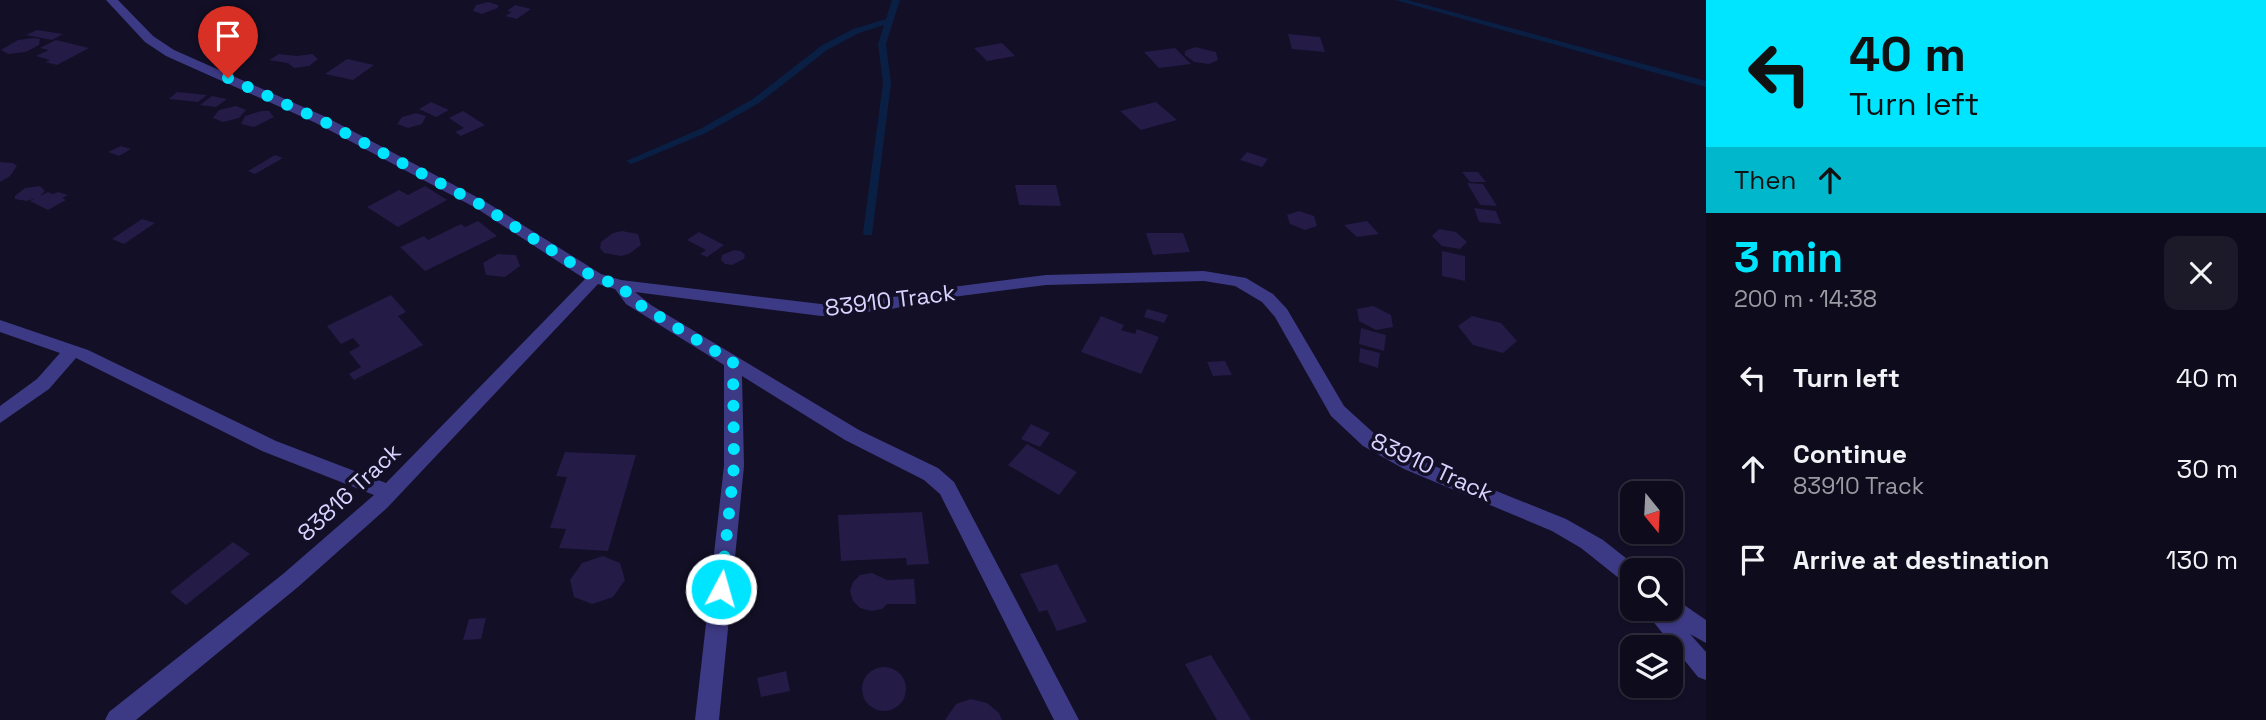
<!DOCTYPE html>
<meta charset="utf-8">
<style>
:root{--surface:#0e0b1c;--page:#1c1929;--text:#f1f3f6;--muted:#9b9ba3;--line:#2e2b3b;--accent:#00e5ff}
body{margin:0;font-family:"Space Grotesk",sans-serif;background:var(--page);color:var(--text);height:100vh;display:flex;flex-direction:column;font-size:26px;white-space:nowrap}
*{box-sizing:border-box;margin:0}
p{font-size:23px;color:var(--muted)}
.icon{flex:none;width:38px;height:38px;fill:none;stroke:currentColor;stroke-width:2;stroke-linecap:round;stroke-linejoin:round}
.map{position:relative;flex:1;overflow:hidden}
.side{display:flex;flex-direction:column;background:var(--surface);width:560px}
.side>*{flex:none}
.hud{background:#00e5ff;color:#111;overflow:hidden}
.needle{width:46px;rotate:162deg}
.buttons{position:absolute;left:1620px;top:481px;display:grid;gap:14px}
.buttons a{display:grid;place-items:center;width:63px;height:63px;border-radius:14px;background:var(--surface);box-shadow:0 2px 5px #0004,0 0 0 2px var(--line);font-size:35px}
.pin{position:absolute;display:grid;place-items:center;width:60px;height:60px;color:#fff;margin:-72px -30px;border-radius:50% 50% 50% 0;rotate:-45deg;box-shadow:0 0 7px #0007}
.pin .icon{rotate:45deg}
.me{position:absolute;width:77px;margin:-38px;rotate:6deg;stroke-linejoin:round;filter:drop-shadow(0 0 5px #0008)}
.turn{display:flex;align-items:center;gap:24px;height:147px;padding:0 28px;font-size:32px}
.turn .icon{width:91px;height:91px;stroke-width:2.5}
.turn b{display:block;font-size:49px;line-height:60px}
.then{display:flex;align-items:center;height:66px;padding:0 28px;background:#0003;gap:14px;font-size:26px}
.round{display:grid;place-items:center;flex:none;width:74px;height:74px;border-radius:14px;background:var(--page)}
.overview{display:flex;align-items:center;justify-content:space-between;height:119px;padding:0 28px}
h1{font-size:42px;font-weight:700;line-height:52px;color:var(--accent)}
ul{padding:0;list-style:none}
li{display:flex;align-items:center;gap:21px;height:91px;padding:0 28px}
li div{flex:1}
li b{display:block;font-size:26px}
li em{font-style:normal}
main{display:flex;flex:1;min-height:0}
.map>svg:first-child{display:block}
</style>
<main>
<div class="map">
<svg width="1706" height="720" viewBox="0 0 1706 720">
<rect width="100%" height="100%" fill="#130f26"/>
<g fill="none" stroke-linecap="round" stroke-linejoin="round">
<g fill="#0a1f44" fill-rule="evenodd">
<path d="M 892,0 L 900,0 L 886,44 L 891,83 L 872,235 L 864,235 L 863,233 L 883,83 L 878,44 L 884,25 L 859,33 L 827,50 L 759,103 L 706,133 L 634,163 L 631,164 L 626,161 L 700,129 L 753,99 L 821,46 L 853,29 L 886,19 Z"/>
<path d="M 1395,0 L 1408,0 L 1706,81 L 1706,87 Z"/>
</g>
</g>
<g fill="#241b47">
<path d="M 488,2 L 498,5 L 498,8 L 482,14 L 473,11 L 476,5 Z"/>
<path d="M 515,5 L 531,9 L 517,19 L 505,16 L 512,12 L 507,11 Z"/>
<path d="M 37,30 L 63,34 L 52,40 L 26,35 Z"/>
<path d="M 1288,34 L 1320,37 L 1325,52 L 1292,49 Z"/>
<path d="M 239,36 L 259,43 L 247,48 L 228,41 Z"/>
<path d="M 34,38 L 40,39 L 39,45 L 26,52 L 8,54 L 1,50 L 18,40 Z"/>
<path d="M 56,40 L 89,48 L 57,65 L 45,62 L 50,60 L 36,56 L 49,50 L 40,48 Z"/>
<path d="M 1002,43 L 1015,56 L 987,61 L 974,48 Z"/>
<path d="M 1195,47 L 1216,52 L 1218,60 L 1209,64 L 1194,62 L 1185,55 L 1185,51 Z"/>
<path d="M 1175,48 L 1191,64 L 1159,68 L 1144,52 Z"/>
<path d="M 279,54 L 297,56 L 312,54 L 318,59 L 309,66 L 294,68 L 288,63 L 269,60 Z"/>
<path d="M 347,59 L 374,65 L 353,80 L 325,74 Z"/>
<path d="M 177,92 L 207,95 L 198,102 L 169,99 Z"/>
<path d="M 212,96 L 227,99 L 216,107 L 200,105 Z"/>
<path d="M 431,102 L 449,110 L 436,117 L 419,109 Z"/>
<path d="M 1156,102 L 1177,120 L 1141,130 L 1120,111 Z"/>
<path d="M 236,106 L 246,110 L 239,118 L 223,122 L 213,118 L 219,110 Z"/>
<path d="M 261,111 L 269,111 L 274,117 L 254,127 L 241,124 L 245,116 Z"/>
<path d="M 463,111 L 485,125 L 461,136 L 455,132 L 464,128 L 449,118 Z"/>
<path d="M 416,113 L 426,116 L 422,124 L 408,128 L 397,124 L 402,117 Z"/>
<path d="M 121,146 L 131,149 L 119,156 L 108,152 Z"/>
<path d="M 1247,152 L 1268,159 L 1262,167 L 1240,160 Z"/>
<path d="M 275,155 L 283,158 L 255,174 L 248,171 Z"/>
<path d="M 0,162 L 13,163 L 17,166 L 10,176 L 0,182 Z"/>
<path d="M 1462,172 L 1478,172 L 1486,182 L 1470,182 Z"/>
<path d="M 1467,183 L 1483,184 L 1497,206 L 1480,205 Z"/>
<path d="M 1015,185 L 1056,185 L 1061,206 L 1019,205 Z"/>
<path d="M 40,186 L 45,191 L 40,196 L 48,192 L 53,194 L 58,192 L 68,195 L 62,198 L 66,200 L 48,210 L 30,201 L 36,198 L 27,201 L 15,199 L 15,196 L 25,188 Z"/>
<path d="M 425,186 L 447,200 L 398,227 L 367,207 L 399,190 L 408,195 Z"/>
<path d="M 1474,208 L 1496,211 L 1501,224 L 1479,222 Z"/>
<path d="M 1299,211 L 1314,216 L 1317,226 L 1305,230 L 1290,224 L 1287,215 Z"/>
<path d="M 142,219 L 155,223 L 124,244 L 112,239 Z"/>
<path d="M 478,221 L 497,236 L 425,271 L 400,247 L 424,236 L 428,240 L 461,224 L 465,227 Z"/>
<path d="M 1367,221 L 1379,234 L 1357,237 L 1344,225 Z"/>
<path d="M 1439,229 L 1456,232 L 1467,242 L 1460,249 L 1442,246 L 1432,236 Z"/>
<path d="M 622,231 L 638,234 L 641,245 L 629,254 L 621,256 L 604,253 L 600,248 L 601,242 L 613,233 Z"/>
<path d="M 699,232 L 724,245 L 707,257 L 700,254 L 706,250 L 687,240 Z"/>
<path d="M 1146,233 L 1183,233 L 1190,252 L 1153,255 Z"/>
<path d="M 734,250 L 741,251 L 745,255 L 744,259 L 732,265 L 725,264 L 721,260 L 722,255 Z"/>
<path d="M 1442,251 L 1465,256 L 1465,281 L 1442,276 Z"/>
<path d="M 498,254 L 516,255 L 520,266 L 505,277 L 486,275 L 483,263 Z"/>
<path d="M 391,295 L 406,312 L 398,316 L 423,345 L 354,380 L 349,374 L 361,367 L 349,352 L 360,346 L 353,338 L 341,344 L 327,326 Z"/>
<path d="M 1373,306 L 1391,315 L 1393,327 L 1376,330 L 1359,321 L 1357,309 Z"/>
<path d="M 1147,309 L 1168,315 L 1164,323 L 1144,317 Z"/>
<path d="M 1101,316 L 1124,325 L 1121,330 L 1135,334 L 1137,329 L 1159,337 L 1141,374 L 1081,352 Z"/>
<path d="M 1472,316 L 1501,323 L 1517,341 L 1503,353 L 1473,345 L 1458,326 Z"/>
<path d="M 1361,328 L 1386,335 L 1384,351 L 1359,344 Z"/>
<path d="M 1360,348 L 1380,353 L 1378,368 L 1359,362 Z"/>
<path d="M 1225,361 L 1232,375 L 1213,376 L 1207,362 Z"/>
<path d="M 1031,424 L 1050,433 L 1040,447 L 1021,439 Z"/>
<path d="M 1027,444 L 1077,472 L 1059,495 L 1008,465 Z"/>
<path d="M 565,452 L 636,455 L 608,551 L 559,548 L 566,529 L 550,528 L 567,477 L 556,476 Z"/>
<path d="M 922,512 L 929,564 L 907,565 L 906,558 L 841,561 L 838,515 Z"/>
<path d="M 233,542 L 250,554 L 186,605 L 170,592 Z"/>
<path d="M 603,556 L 620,563 L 625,580 L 613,597 L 592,604 L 574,597 L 570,580 L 582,563 Z"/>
<path d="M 1057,564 L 1087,622 L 1057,631 L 1047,610 L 1039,612 L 1020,574 Z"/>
<path d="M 872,573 L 887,580 L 914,579 L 916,604 L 887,604 L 882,609 L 872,611 L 860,608 L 853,601 L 850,591 L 853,582 L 860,575 Z"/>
<path d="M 486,618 L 481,639 L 463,640 L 469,619 Z"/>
<path d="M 1211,655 L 1251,720 L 1217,720 L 1185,664 Z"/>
<circle cx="884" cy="689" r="22"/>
<path d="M 786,671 L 790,691 L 761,697 L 757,678 Z"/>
<path d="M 971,699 L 987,703 L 999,713 L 1002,720 L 945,720 L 956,704 Z"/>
</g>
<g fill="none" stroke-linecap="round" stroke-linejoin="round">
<g fill="#3d3a85" fill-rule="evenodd">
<path d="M 106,0 L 118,0 L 153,36 L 174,50 L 326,117 L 486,202 L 601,274 L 621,280 L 821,304 L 887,298 L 937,289 L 1046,275 L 1204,271 L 1246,278 L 1273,294 L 1287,309 L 1344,406 L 1377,436 L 1417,459 L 1566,519 L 1603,540 L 1641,570 L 1633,570 L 1633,585 L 1625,583 L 1581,548 L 1552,531 L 1404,469 L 1363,446 L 1331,416 L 1275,317 L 1262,302 L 1235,286 L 1204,281 L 1046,285 L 937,299 L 887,310 L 821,316 L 635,292 L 651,305 L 859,430 L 938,468 L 954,482 L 1079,720 L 1054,720 L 940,494 L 924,480 L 845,440 L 742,376 L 744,466 L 719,720 L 695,720 L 724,466 L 724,365 L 626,304 L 615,289 L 598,284 L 387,508 L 298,587 L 136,720 L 105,720 L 109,712 L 283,574 L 374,495 L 262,451 L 76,358 L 49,389 L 0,423 L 0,406 L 37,379 L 60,353 L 0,332 L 0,320 L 88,350 L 276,441 L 386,483 L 585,279 L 476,208 L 316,123 L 166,56 L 145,42 Z"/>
<path d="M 1671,596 L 1706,620 L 1706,643 L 1690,634 L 1706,652 L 1706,680 L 1698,677 L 1643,609 L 1671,609 Z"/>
</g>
</g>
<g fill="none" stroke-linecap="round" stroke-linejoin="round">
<path stroke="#00e5ff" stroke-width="12" stroke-dasharray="0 21.6" d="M 228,78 L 321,120 L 481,205 L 595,278 L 621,285 L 632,300 L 733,362 L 734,466 L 721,589"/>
</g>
<g text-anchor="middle" stroke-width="7" stroke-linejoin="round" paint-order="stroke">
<g font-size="23" fill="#d9d4ff" stroke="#130f26">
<text transform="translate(890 300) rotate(-7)" y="8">83910 Track</text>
<text transform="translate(1432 467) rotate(25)" y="8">83910 Track</text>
<text transform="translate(349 492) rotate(-43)" y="8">83816 Track</text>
</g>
</g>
</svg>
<div class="buttons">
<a><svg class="needle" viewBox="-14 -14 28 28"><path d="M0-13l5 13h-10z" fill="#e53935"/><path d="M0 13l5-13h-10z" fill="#9b9ba3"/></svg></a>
<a><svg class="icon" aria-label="search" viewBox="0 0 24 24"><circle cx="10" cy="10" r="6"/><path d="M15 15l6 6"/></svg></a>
<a><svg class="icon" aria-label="layers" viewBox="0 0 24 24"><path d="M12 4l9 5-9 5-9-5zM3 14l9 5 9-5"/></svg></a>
</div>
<div class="pin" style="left:228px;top:78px;background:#d93025"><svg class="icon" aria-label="arrive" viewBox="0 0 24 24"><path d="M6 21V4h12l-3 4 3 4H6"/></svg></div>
<svg class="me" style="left:721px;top:589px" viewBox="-20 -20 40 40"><circle r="17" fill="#00e5ff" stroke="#fff" stroke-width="3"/><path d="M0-11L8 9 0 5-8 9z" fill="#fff"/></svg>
</div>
<section class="side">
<div class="hud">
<div class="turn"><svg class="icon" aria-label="left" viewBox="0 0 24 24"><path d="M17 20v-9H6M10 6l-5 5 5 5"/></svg><div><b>40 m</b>Turn left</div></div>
<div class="then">Then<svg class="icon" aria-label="ahead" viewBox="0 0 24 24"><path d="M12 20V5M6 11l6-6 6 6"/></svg></div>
</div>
<div class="overview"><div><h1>3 min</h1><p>200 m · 14:38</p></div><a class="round"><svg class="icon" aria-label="close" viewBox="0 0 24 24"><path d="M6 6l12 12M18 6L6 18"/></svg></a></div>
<ul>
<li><svg class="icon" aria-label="left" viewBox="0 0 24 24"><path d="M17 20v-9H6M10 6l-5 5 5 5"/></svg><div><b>Turn left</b></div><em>40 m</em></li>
<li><svg class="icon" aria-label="ahead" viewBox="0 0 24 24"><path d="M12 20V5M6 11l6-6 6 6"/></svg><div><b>Continue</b><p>83910 Track</p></div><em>30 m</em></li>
<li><svg class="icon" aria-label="arrive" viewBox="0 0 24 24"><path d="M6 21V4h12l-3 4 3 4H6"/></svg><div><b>Arrive at destination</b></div><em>130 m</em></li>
</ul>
</section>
</main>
